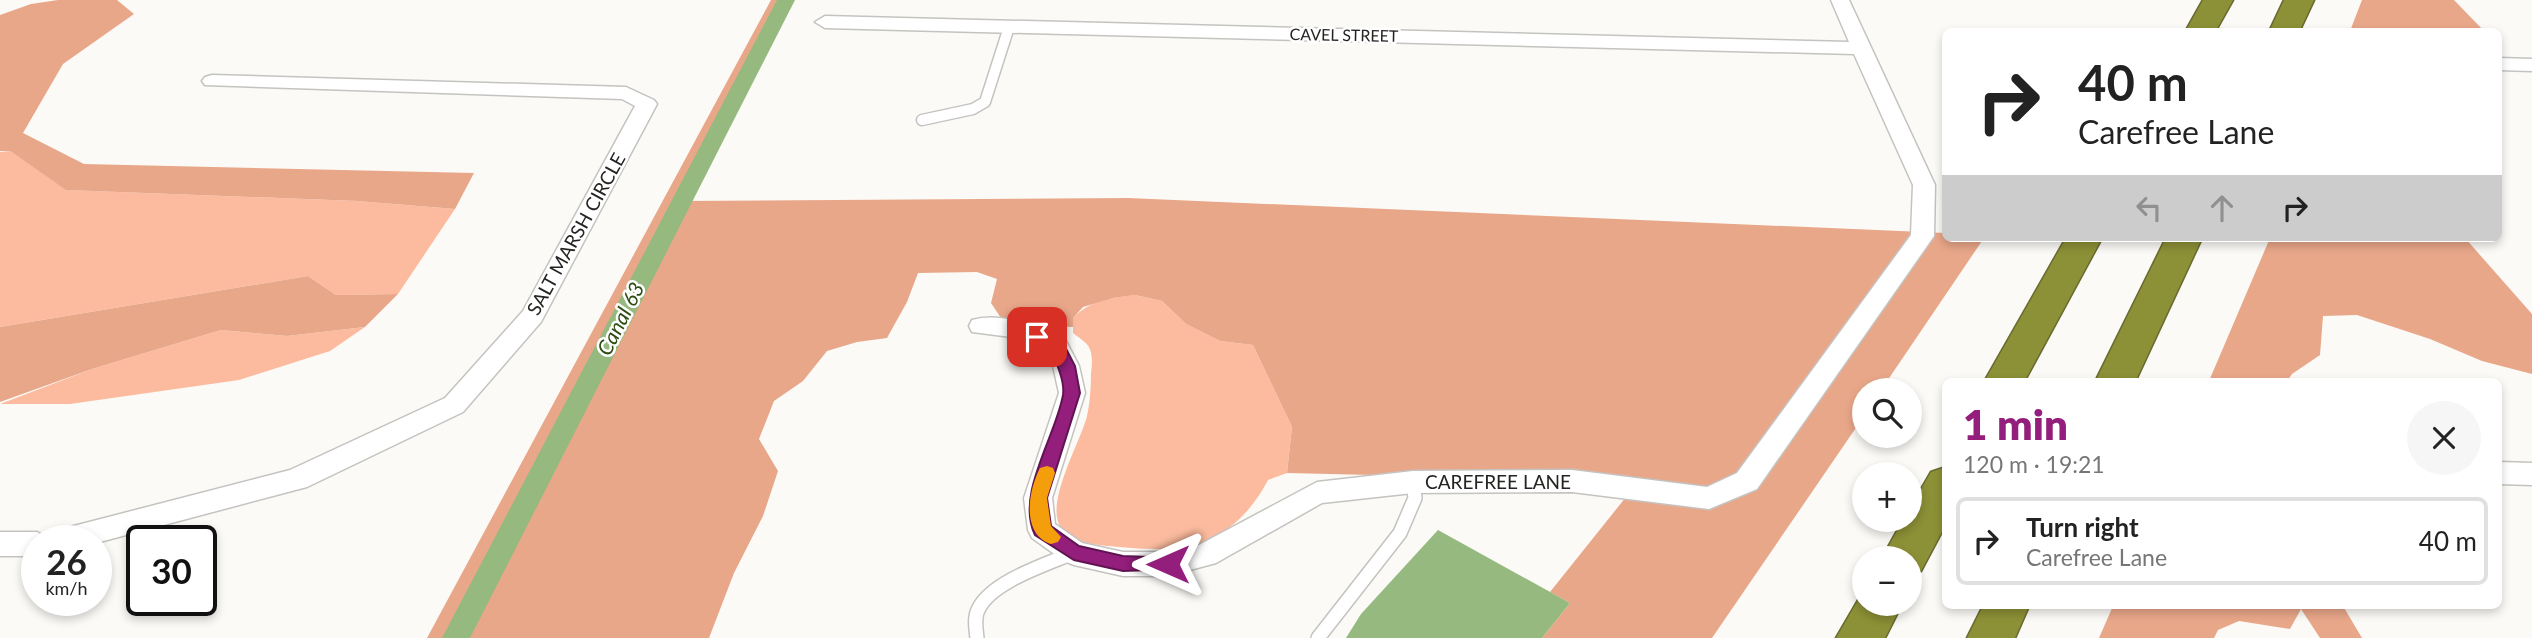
<!DOCTYPE html>
<meta charset="utf-8">
<style>
:root{--surface:#fff;--page:#f6f6f6;--text:#222;--muted:#767676;--line:#e0e0e0;--accent:#941e7c}
body{margin:0;font-family:Lato,sans-serif;background:var(--page);color:var(--text);height:100vh;display:flex;flex-direction:column;font-size:26px;white-space:nowrap}
*{box-sizing:border-box;margin:0}
p{font-size:23px;color:var(--muted)}
.icon{flex:none;width:38px;height:38px;fill:none;stroke:currentColor;stroke-width:2;stroke-linecap:round;stroke-linejoin:round}
.map{position:relative;flex:1;overflow:hidden}
.panel{position:absolute;left:1942px;top:378px;width:560px;height:231px;display:flex;flex-direction:column;background:var(--surface);border-radius:10px;box-shadow:0 4px 10px #0003}
.panel>*{flex:none}
.top-card{position:absolute;left:1942px;top:28px;width:560px;height:214px;border-radius:10px;box-shadow:0 4px 10px #0003;background:#fff;color:var(--text);overflow:hidden}
.fabs{position:absolute;left:1852px;top:378px;display:grid;gap:14px}
.fabs a{display:grid;place-items:center;width:70px;height:70px;border-radius:50%;background:var(--surface);box-shadow:0 4px 10px #0003;font-size:35px}
.speed{position:absolute;left:21px;top:525px;display:flex;gap:14px;font-size:35px;font-weight:700;text-align:center}
.speed>*{display:grid;place-content:center;width:91px;height:91px;border-radius:50%;background:var(--surface);box-shadow:0 4px 10px #0003;line-height:1}
.speed small{font-size:18px;font-weight:400}
.speed .limit{border:4px solid #111;border-radius:10px;background:#fff;color:#111}
.pin{position:absolute;display:grid;place-items:center;width:60px;height:60px;color:#fff;margin:-30px;border-radius:14px;box-shadow:0 4px 10px #0006}
.me{position:absolute;width:77px;margin:-38px;rotate:270deg;stroke-linejoin:round;filter:drop-shadow(0 0 5px #0008)}
.turn{display:flex;align-items:center;gap:24px;height:147px;padding:0 21px;font-size:32px}
.turn .icon{width:91px;height:91px;stroke-width:2.5}
.turn b{display:block;font-size:49px;line-height:60px}
.lanes{display:flex;align-items:center;height:66px;padding:0 21px;background:#0003;justify-content:center;gap:35px;direction:ltr}
.lanes .off{opacity:.35}
.round{display:grid;place-items:center;flex:none;width:74px;height:74px;border-radius:37px;background:var(--page)}
.overview{display:flex;align-items:center;justify-content:space-between;height:119px;padding:0 21px}
h1{font-size:42px;font-weight:800;line-height:52px;color:var(--accent)}
ul{padding:0;list-style:none}
li{display:flex;align-items:center;gap:21px;height:88px;margin:0 14px 10px;padding:0 7px;border:4px solid var(--line);border-radius:10px}
li div{flex:1}
li b{display:block;font-size:26px}
li em{font-style:normal}
.map>svg:first-child{display:block}
</style>
<div class="map">
<svg width="2532" height="638" viewBox="0 0 2532 638">
<rect width="100%" height="100%" fill="#fbfaf6"/>
<g fill="#fcbb9e">
<path d="M 10,151 L 67,190 L 357,201 L 455,209 L 398,294 L 336,295 L 308,276 L 0,327 L 0,152 Z"/>
<path d="M 1135,295 L 1162,301 L 1186,324 L 1220,341 L 1253,345 L 1292,427 L 1287,473 L 1268,480 C 1252,510 1234,528 1204,543 C 1186,552 1141,549 1119,547 C 1101,545 1078,545 1064,531 C 1040,510 1081,442 1087,416 C 1090,403 1091,387 1091,373 C 1092,365 1093,355 1089,347 C 1086,342 1078,337 1073,333 L 1073,318 C 1090,300 1112,298 1135,295 Z"/>
<path d="M 365,327 L 330,351 L 239,380 L 70,404 L 0,404 L 92,369 L 221,330 L 287,336 Z"/>
</g>
<g fill="#e9a789">
<path d="M 58,0 L 117,0 L 134,14 L 63,64 L 23,133 L 84,164 L 474,173 L 455,209 L 357,201 L 66,190 L 10,151 L 0,151 L 0,15 L 31,4 Z"/>
<path d="M 771,0 L 786,0 L 682,201 L 1128,198 L 1946,233 L 1946,238 L 1984,238 L 1881,390 L 1864,390 L 1864,416 L 1712,638 L 1542,638 L 1570,603 L 1550,592 L 1626,497 L 1416,476 L 1287,473 L 1292,427 L 1253,345 L 1220,341 L 1186,324 L 1162,301 L 1135,295 L 1113,298 L 1083,307 L 1073,318 L 1073,327 L 1025,326 L 1001,318 L 991,303 L 997,279 L 977,272 L 918,273 L 907,302 L 887,338 L 857,342 L 827,351 L 803,381 L 774,401 L 759,439 L 778,471 L 763,516 L 734,573 L 709,638 L 427,638 Z"/>
<path d="M 2362,0 L 2454,0 L 2484,31 L 2350,31 Z"/>
<path d="M 2270,238 L 2465,238 L 2532,314 L 2532,374 L 2482,361 L 2430,339 L 2357,315 L 2323,316 L 2320,355 L 2292,374 L 2287,381 L 2209,381 Z"/>
<path d="M 308,276 L 336,295 L 398,294 L 365,327 L 287,336 L 221,330 L 92,369 L 0,402 L 0,327 Z"/>
<path d="M 2113,606 L 2343,606 L 2362,638 L 2320,638 L 2301,609 L 2290,629 L 2239,621 L 2218,630 L 2214,638 L 2099,638 Z"/>
</g>
<path fill="#95b97f" d="M 1438,530 L 1570,603 L 1542,638 L 1346,638 L 1361,614 Z"/>
<g fill="none" stroke-linecap="round" stroke-linejoin="round">
<path fill="#95b97f" fill-rule="evenodd" d="M 777,0 L 795,0 L 470,638 L 442,638 Z"/>
<g stroke="#c5c3c0" stroke-width="13">
<path id="service-far1" d="M 922,120 L 973,109 L 985,102 L 1009,27"/>
</g>
<g stroke="#c5c3c0" stroke-width="16">
<g id="service">
<path d="M 977,638 C 976,629 974,618 978,610 C 990,582 1047,564 1073,553"/>
<path d="M 1318,638 L 1400,533 L 1415,498 L 1413,482"/>
</g>
</g>
<g stroke="#c5c3c0" stroke-width="3">
<g id="minor">
<path d="M 1831,0 L 1849,0 L 1935,185 L 1934,236 L 1757,489 L 1709,509 L 1572,492 L 1413,493 L 1322,503 L 1216,563 L 1168,576 L 1123,576 L 1074,565 L 1064,561 L 1032,538 L 1028,530 L 1024,498 L 1059,393 L 1053,366 L 1046,351 L 1011,337 L 972,332 L 969,326 L 972,320 C 1003,311 1037,328 1065,339 L 1079,366 L 1085,393 L 1052,498 L 1055,524 L 1082,543 L 1123,552 L 1168,552 L 1199,545 L 1317,482 L 1413,471 L 1572,470 L 1707,487 L 1737,473 L 1911,235 L 1913,185 L 1854,54 L 825,28 L 815,22 L 825,16 L 1849,42 Z"/>
<path d="M 2499,58 L 2532,59 L 2532,71 L 2499,70 Z"/>
<path d="M 212,75 L 626,87 L 654,100 L 657,104 L 541,322 L 463,412 L 307,487 L 96,543 L 96,541 L 37,541 L 37,556 L 0,556 L 0,532 L 37,532 L 49,539 L 52,533 L 62,529 L 290,470 L 445,398 L 523,311 L 635,106 L 622,99 L 205,85 L 202,81 L 205,77 Z"/>
<path d="M 2499,462 L 2532,463 L 2532,485 L 2499,484 Z"/>
</g>
</g>
<g stroke="#686a2f" stroke-width="3">
<g id="motorway">
<path d="M 2203,0 L 2233,0 L 2215,32 L 2185,32 Z"/>
<path d="M 2284,0 L 2314,0 L 2299,32 L 2269,32 Z"/>
<path d="M 2066,238 L 2102,238 L 2024,382 L 1984,382 Z"/>
<path d="M 2166,238 L 2202,238 L 2135,382 L 2095,382 Z"/>
<path d="M 1946,467 L 1946,524 L 1921,571 L 1909,575 L 1909,558 L 1882,558 L 1903,520 L 1909,520 L 1909,510 L 1931,472 Z"/>
<path d="M 1864,590 L 1864,604 L 1902,604 L 1885,638 L 1836,638 Z"/>
<path d="M 1983,606 L 2029,606 L 2015,638 L 1967,638 Z"/>
</g>
</g>
<use href="#service-far1" stroke="#fff" stroke-width="10"/>
<use href="#service" stroke="#fff" stroke-width="13"/>
<use href="#minor" fill="#fff" fill-rule="evenodd"/>
<use href="#motorway" fill="#8c9036" fill-rule="evenodd"/>
</g>
<path fill="#941e7c" stroke="#601451" stroke-width="2" d="M 1037,331 L 1062,341 L 1075,366 L 1080,393 L 1047,498 L 1051,526 L 1079,546 L 1123,556 L 1175,558 L 1178,564 L 1175,569 L 1123,571 L 1074,560 L 1035,535 C 1015,495 1056,436 1063,395 C 1065,380 1056,362 1050,349 L 1032,341 L 1029,337 Z"/>
<path fill="#f59e0b" d="M 1047,466 L 1053,468 L 1055,473 L 1047,498 L 1051,526 L 1061,537 L 1058,542 L 1051,544 C 1021,534 1028,491 1040,468 Z"/>
<g text-anchor="middle" stroke-width="5" stroke-linejoin="round" paint-order="stroke">
<g font-size="16" fill="#242422" stroke="#fff">
<text transform="translate(1344 35) rotate(1)" y="6">CAVEL STREET</text>
</g>
<g font-size="19" fill="#242422" stroke="#fff">
<text transform="translate(576 234) rotate(-61)" y="7">SALT MARSH CIRCLE</text>
<text x="1498" y="489">CAREFREE LANE</text>
</g>
<g font-size="21" font-style="italic" fill="#2d4d11" stroke="#fff">
<text transform="translate(621 319) rotate(-63)" y="7">Canal 63</text>
</g>
</g>
</svg>
<div class="fabs">
<a><svg class="icon" aria-label="search" viewBox="0 0 24 24"><circle cx="10" cy="10" r="6"/><path d="M15 15l6 6"/></svg></a>
<a>+</a>
<a>−</a>
</div>
<div class="speed"><div>26<small>km/h</small></div><div class="limit">30</div></div>
<div class="pin" style="left:1037px;top:337px;background:#d93025"><svg class="icon" aria-label="arrive" viewBox="0 0 24 24"><path d="M6 21V4h12l-3 4 3 4H6"/></svg></div>
<svg class="me" style="left:1168px;top:564px" viewBox="-20 -20 40 40"><path d="M0-17L14 15 0 8-14 15z" fill="#941e7c" stroke="#fff" stroke-width="4"/></svg>
<div class="top-card">
<div class="turn"><svg class="icon" aria-label="right" viewBox="0 0 24 24"><path d="M7 20v-9h11M14 6l5 5-5 5"/></svg><div><b>40 m</b>Carefree Lane</div></div>
<div class="lanes"><svg class="icon off" aria-label="left" viewBox="0 0 24 24"><path d="M17 20v-9H6M10 6l-5 5 5 5"/></svg><svg class="icon off" aria-label="ahead" viewBox="0 0 24 24"><path d="M12 20V5M6 11l6-6 6 6"/></svg><svg class="icon" aria-label="right" viewBox="0 0 24 24"><path d="M7 20v-9h11M14 6l5 5-5 5"/></svg></div>
</div>
<section class="panel">
<div class="overview"><div><h1>1 min</h1><p>120 m · 19:21</p></div><a class="round"><svg class="icon" aria-label="close" viewBox="0 0 24 24"><path d="M6 6l12 12M18 6L6 18"/></svg></a></div>
<ul>
<li><svg class="icon" aria-label="right" viewBox="0 0 24 24"><path d="M7 20v-9h11M14 6l5 5-5 5"/></svg><div><b>Turn right</b><p>Carefree Lane</p></div><em>40 m</em></li>
</ul>
</section>
</div>
